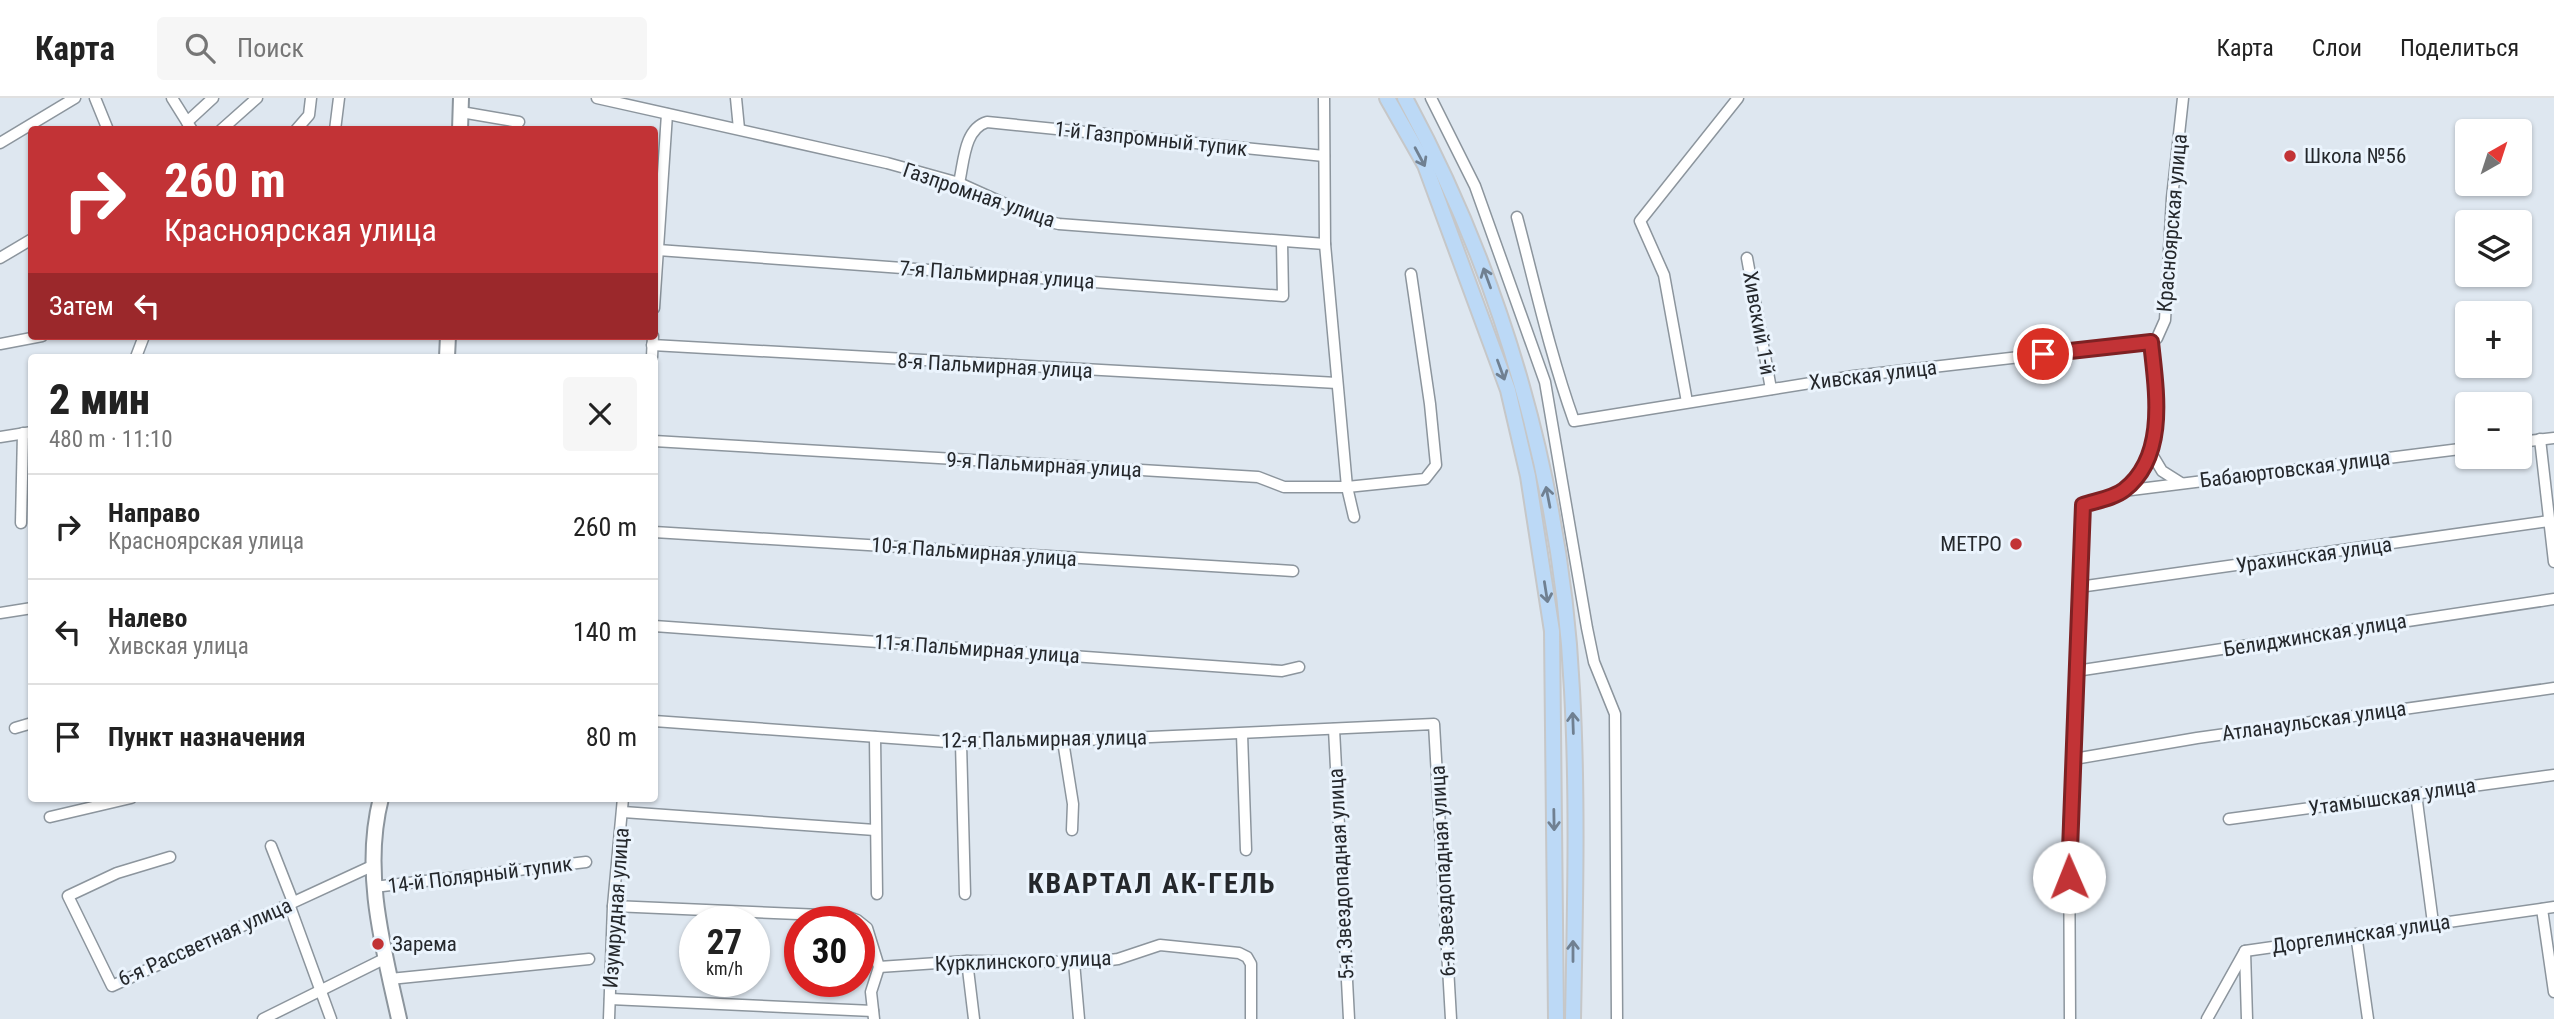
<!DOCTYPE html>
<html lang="ru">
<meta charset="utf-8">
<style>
:root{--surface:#fff;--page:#f6f6f6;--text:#222;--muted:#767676;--line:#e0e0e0}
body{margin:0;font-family:"Roboto Condensed",sans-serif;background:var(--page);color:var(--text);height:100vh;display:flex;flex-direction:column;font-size:26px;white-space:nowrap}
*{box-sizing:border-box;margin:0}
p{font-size:23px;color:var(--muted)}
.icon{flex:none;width:38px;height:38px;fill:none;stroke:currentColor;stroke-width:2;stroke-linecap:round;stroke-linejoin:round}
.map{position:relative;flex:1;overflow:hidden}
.panel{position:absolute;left:28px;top:256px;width:630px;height:448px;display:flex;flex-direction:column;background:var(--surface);border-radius:7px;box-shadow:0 2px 5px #0004}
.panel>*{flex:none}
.hud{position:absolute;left:28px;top:28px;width:630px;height:214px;border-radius:7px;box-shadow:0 2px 5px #0004;background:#c23336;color:#fff;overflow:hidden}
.needle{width:46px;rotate:39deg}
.buttons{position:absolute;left:2455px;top:21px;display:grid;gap:14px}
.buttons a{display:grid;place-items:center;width:77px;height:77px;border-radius:7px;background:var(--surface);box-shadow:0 2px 5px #0004;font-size:35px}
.speed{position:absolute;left:679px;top:808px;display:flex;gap:14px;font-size:35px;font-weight:700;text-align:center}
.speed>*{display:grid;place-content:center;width:91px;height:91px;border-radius:50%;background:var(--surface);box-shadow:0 2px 5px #0004;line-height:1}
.speed small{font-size:18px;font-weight:400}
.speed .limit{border:10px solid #d22;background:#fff;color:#111}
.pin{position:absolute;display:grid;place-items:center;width:60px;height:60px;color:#fff;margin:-30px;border:4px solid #fff;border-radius:50%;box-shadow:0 2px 7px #0007}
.me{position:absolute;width:77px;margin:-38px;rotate:359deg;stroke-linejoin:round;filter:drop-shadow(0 0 5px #0008)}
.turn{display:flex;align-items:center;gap:24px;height:147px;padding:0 21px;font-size:32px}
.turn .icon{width:91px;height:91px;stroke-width:2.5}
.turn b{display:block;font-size:49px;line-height:60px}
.then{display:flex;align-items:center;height:66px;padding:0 21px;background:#0003;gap:14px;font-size:26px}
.round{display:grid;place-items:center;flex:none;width:74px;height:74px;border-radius:7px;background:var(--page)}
.head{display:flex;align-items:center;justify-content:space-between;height:119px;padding:0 21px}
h1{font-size:42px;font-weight:800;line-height:52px}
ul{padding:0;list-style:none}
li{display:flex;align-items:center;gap:21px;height:105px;padding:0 21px;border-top:2px solid var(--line)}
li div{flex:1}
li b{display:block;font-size:26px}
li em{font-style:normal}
header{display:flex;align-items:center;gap:42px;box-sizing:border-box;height:98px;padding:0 35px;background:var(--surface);border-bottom:2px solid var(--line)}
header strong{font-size:33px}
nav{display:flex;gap:38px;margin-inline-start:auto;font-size:24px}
.search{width:490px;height:63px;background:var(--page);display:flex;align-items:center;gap:18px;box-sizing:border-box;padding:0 24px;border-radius:7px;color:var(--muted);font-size:26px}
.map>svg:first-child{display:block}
</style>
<header>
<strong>Карта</strong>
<div class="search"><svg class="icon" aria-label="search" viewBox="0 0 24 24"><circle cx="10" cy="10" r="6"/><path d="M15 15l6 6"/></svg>Поиск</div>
<nav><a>Карта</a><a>Слои</a><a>Поделиться</a></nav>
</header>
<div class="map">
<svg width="2554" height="921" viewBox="0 0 2554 921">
<rect width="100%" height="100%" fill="#dee7f0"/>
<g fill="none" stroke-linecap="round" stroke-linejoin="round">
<g stroke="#8c959d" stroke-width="13">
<g id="street">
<path d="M 95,0 L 108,32"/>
<path d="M 172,0 L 192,32"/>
<path d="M 597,0 L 887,65 L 959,85 L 1041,122 L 1059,126 L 1325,146"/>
<path d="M 736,0 L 739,31"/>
<path d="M 1324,0 L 1325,146 L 1347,389 L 1354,419"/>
<path d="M 1431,0 L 1475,88 L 1545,284 L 1587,530 L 1594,564 L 1615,616 L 1617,921"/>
<path d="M 461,14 L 519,24"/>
<path d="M 187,24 L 213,0"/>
<path d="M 221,32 L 257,0"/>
<path d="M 296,32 L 309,17 L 311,0"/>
<path d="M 335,32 L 339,0"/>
<path d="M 0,45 L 75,0"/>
<path d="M 959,85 C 964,64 964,31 987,24 L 1324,58"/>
<path d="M 1517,119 C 1535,187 1550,256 1574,323 L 1854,278 L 2151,244"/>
<path d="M 658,152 L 1283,198 L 1282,144"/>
<path d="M 0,160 L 32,141"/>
<path d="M 1747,160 L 1771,291"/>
<path d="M 654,210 L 667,16"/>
<path d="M 0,246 L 42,238"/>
<path d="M 652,247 L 1337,285"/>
<path d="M 136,259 L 144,238"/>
<path d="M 652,259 L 653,238"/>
<path d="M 1687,304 L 1664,177 L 1640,123 L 1738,0"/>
<path d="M 0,339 L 32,334"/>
<path d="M 2540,341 L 2554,464"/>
<path d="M 654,343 L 1258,379 L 1284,389 L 1347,389 L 1425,381 L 1436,367 L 1430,306 L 1411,176"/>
<path d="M 2520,344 L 2554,340"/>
<path d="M 2150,353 L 2162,373 L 2181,385"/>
<path d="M 2123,393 L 2468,350"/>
<path d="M 21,425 L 23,335"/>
<path d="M 654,434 L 1293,473"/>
<path d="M 2079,489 L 2549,423"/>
<path d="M 0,515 L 32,510"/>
<path d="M 654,528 L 1282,573 L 1299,569"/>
<path d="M 2076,573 L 2554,501"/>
<path d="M 654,623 L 961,645 L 1063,643 L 1434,626 L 1451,921"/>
<path d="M 15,630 L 32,625"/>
<path d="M 1334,631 L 1349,921"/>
<path d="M 1242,636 L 1246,752"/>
<path d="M 875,639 L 877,796"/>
<path d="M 1063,643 L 1073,706 L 1072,732"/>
<path d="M 961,645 L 965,796"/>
<path d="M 2074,661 L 2197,640 L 2554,590"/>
<path d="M 2416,696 L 2433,825"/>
<path d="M 623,714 L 875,732"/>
<path d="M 50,719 L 131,700"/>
<path d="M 2229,721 L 2554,677"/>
<path d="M 271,748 L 293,804"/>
<path d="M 170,759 L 117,775 L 68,798 L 112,888 L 372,768"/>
<path d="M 374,789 L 586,764"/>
<path d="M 289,806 L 331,921"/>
<path d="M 613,808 L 846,818 L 857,822 L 867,830 L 879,869 L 871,894 L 874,921"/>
<path d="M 2542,811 L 2554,894"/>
<path d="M 2356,836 L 2368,921"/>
<path d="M 2245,853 L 2247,921"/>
<path d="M 967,863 L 974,921"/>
<path d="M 1074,864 L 1079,921"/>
<path d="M 879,869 L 967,863 L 1095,864 L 1118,861 L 1160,847 L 1239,855 L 1247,859 L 1251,866 L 1251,921"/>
<path d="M 390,881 L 589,861"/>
<path d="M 610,901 L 873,913"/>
<path d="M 263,921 L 386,860"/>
<path d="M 609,921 L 613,808 L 623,700"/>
<path d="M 2070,921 L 2069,722 L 2074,661 L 2083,407 C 2095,403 2114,400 2124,392 C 2168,358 2156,292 2151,244 L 2157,240 L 2165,222 L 2172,100 L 2183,0"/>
<path d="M 2207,921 L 2245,853 L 2554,809"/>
</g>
</g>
<g stroke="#8c959d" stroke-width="18">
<g id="secondary">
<path d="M 460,32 L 461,0"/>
<path d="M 447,259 L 448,238"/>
<path d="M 381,700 C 362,773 383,849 399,921"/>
</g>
</g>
<g stroke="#c6c7c8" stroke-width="18">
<g id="primary">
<path d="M 1387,0 L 1425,67 L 1508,292 L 1528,378 L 1552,533 L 1556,921"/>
<path d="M 1405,0 C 1503,181 1562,386 1572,592 C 1578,701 1575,812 1573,921"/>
</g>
</g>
<use href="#street" stroke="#fff" stroke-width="10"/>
<use href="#secondary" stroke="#fff" stroke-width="14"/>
<use href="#primary" stroke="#bcd9f6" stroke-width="14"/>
</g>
<defs><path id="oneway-shaft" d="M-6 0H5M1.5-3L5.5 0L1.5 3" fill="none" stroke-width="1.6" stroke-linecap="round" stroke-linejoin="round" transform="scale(1.75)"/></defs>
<g stroke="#708091">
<use href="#oneway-shaft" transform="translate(1420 59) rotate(62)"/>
<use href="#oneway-shaft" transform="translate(1487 180) rotate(-110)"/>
<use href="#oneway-shaft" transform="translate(1501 272) rotate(70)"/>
<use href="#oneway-shaft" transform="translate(1548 399) rotate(-101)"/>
<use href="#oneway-shaft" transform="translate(1546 494) rotate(81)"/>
<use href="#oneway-shaft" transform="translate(1573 625) rotate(-92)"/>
<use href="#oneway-shaft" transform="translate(1554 722) rotate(89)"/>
<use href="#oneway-shaft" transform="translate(1573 853) rotate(-90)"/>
</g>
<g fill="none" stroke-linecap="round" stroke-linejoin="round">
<g stroke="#7e2123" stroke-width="18">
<path id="route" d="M 2043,256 L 2151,244 C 2156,292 2168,358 2124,392 C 2114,400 2095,403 2083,407 L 2069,779"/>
</g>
<use href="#route" stroke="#c23336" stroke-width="12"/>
</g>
<g fill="#c23336" stroke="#ebf4fd" stroke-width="2.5">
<circle cx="2290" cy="58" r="7"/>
<circle cx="2016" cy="446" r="7"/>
<circle cx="378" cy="846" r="7"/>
</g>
<g text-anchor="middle" stroke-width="6" stroke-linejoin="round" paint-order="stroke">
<g font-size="21" fill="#25282c" stroke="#ebf4fd">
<text transform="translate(1151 41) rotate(6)" y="7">1-й Газпромный тупик</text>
<text transform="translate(979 97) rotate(19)" y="7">Газпромная улица</text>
<text transform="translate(2172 125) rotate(-85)" y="7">Красноярская улица</text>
<text transform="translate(997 177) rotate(4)" y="7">7-я Пальмирная улица</text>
<text transform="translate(1759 225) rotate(80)" y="7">Хивский 1-й</text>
<text transform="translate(995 268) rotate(3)" y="7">8-я Пальмирная улица</text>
<text transform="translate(1873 277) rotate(-7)" y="7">Хивская улица</text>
<text transform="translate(1044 367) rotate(3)" y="7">9-я Пальмирная улица</text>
<text transform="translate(2295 371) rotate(-7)" y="7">Бабаюртовская улица</text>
<text transform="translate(974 454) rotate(4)" y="7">10-я Пальмирная улица</text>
<text transform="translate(2314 457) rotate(-8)" y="7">Урахинская улица</text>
<text transform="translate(2315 537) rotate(-9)" y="7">Белиджинская улица</text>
<text transform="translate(977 551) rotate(4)" y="7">11-я Пальмирная улица</text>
<text transform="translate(2314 623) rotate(-8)" y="7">Атланаульская улица</text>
<text transform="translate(1044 641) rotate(-1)" y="7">12-я Пальмирная улица</text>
<text transform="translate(2392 699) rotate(-8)" y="7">Утамышская улица</text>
<text transform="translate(1443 773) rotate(-93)" y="7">6-я Звездопадная улица</text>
<text transform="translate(1341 776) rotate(-93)" y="7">5-я Звездопадная улица</text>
<text transform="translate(480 777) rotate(-7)" y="7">14-й Полярный тупик</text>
<text transform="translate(616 810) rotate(-86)" y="7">Изумрудная улица</text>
<text transform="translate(2361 836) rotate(-8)" y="7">Доргелинская улица</text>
<text transform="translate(205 844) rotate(-24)" y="7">6-я Рассветная улица</text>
<text transform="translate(1023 863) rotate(-2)" y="7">Курклинского улица</text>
</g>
<g font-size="21" fill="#25282c" stroke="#ebf4fd" text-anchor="start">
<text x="2304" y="65">Школа №56</text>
<text x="2002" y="453" text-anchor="end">МЕТРО</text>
<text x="392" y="853">Зарема</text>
</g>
<g font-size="28" font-weight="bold" letter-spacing="2" fill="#25282c" stroke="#ebf4fd">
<text x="1152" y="795">КВАРТАЛ АК-ГЕЛЬ</text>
</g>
</g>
</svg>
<div class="buttons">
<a><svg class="needle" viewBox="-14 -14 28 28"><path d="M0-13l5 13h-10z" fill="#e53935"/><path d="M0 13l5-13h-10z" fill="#767676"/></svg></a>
<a><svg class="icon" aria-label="layers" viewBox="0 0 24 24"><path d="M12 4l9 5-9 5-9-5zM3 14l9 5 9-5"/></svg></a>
<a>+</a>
<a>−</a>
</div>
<div class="speed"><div>27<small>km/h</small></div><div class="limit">30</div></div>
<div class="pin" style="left:2043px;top:256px;background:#d93025"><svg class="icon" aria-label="arrive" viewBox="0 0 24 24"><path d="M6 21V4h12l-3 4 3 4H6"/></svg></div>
<svg class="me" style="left:2069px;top:779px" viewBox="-20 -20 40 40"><circle r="19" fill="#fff"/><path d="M0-13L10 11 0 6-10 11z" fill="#c23336"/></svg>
<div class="hud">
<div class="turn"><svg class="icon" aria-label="right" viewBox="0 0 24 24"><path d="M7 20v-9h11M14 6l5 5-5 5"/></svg><div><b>260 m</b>Красноярская улица</div></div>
<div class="then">Затем<svg class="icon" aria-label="left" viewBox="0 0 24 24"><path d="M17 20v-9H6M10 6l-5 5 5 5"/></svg></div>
</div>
<section class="panel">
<div class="head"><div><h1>2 мин</h1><p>480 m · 11:10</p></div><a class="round"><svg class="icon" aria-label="close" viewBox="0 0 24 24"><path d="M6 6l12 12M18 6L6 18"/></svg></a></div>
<ul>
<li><svg class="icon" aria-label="right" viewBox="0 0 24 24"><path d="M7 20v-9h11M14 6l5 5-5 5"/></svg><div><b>Направо</b><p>Красноярская улица</p></div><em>260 m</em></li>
<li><svg class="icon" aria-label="left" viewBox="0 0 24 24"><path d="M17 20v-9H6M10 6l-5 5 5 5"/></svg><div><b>Налево</b><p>Хивская улица</p></div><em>140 m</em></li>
<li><svg class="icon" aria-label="arrive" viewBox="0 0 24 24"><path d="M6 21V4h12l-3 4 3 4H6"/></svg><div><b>Пункт назначения</b></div><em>80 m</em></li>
</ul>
</section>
</div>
